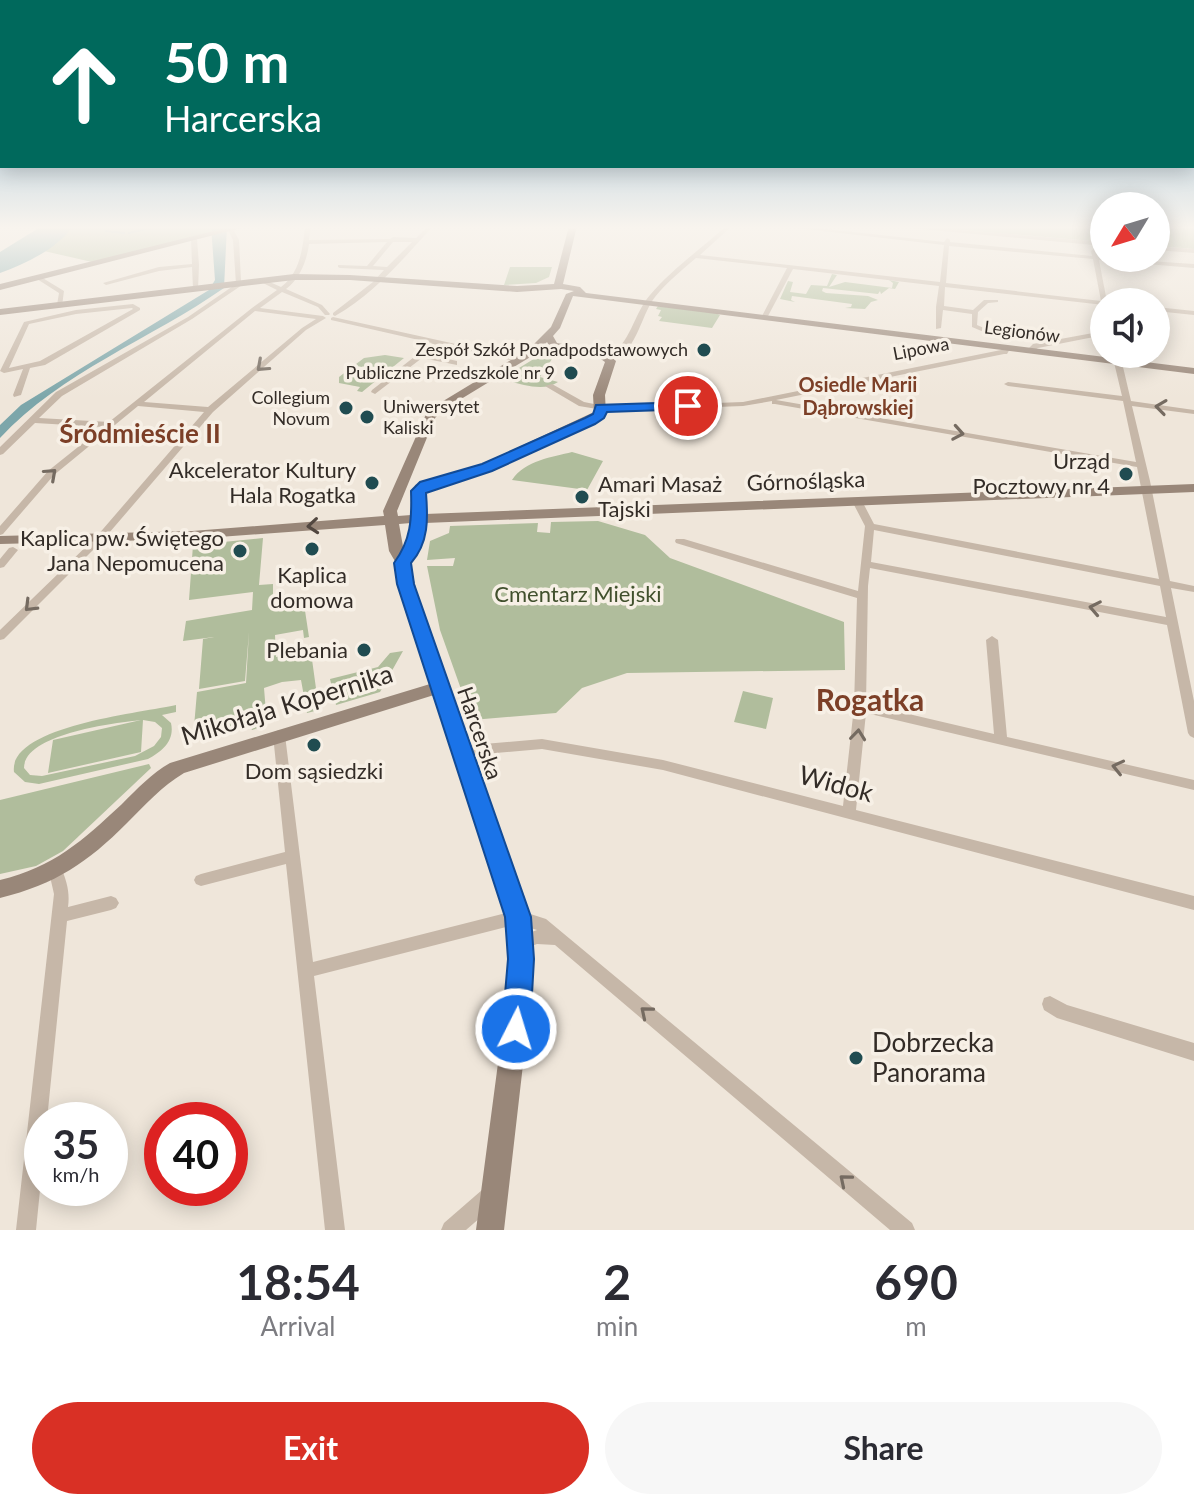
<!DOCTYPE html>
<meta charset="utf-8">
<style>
:root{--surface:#fff;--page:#f7f7f7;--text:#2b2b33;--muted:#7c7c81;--accent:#d93025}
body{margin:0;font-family:Lato,sans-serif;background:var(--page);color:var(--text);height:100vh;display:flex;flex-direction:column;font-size:30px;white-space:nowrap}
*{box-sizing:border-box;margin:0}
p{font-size:26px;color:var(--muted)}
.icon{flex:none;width:44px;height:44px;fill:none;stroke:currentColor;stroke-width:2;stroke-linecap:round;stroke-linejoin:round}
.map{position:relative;height:1230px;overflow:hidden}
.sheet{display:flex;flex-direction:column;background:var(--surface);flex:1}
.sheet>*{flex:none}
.hud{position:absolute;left:0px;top:0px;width:1194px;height:168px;box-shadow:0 4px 20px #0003;background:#00695c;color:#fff;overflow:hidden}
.needle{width:52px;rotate:232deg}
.buttons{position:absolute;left:1090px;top:192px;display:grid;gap:16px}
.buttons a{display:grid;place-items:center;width:80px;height:80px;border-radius:50%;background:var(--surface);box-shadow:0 4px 20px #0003;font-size:40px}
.speed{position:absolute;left:24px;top:1102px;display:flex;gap:16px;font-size:40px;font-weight:700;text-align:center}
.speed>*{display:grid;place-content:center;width:104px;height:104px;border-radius:50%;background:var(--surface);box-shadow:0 4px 20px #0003;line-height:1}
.speed small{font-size:20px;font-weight:400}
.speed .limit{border:12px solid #d22;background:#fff;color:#111}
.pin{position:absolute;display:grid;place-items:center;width:68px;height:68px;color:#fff;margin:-34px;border:4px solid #fff;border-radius:50%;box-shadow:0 2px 8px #0007}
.me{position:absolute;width:88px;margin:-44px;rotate:5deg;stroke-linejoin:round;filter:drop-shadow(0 0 6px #0008)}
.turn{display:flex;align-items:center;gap:28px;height:168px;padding:0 32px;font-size:36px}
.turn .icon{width:104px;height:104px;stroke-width:2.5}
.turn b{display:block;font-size:56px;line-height:68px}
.eta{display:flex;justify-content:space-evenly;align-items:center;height:136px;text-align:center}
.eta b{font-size:48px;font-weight:700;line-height:56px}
.primary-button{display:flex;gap:16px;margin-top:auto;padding:16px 32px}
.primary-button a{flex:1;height:92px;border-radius:48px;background:var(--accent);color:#fff;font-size:32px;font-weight:700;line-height:92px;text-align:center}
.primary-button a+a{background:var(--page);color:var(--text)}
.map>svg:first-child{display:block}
</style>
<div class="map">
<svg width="1194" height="1230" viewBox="0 0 1194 1230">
<rect width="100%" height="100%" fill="#efe6da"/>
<g fill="#b0bd9c" fill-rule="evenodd">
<path d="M 73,226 L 211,226 L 212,233 L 92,262 L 44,251 Z"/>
<path d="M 914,226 L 1104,226 L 1104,242 Z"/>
<path d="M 1156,226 L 1194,226 L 1194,249 L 1156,246 Z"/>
<path d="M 510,267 L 552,267 L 549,277 L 536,283 L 504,285 Z"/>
<path d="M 832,274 L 837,275 L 829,287 L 845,282 L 892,288 L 893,283 L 889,280 L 899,282 L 895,289 L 889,288 L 881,294 L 880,291 L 878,294 L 823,288 L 822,291 L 826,293 L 868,296 L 878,300 L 871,302 L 865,309 L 845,308 L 851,307 L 852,304 L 792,296 L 791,300 L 795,302 L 780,299 L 788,281 L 793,282 L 790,292 L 806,294 L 811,285 L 827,286 Z"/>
<path d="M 658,306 L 715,313 L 720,315 L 712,328 L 659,321 L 662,317 L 658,316 L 661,310 L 656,309 Z"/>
<path d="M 550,349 L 558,350 L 540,377 L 558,382 C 542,393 519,383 501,379 Z"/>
<path d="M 385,355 L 404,358 L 362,392 L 357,391 L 360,387 L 339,383 L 339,377 L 364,358 Z"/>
<path d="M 572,452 L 603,461 L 587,490 L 512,480 C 525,460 553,457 572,452 Z"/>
<path d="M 598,521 L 645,535 L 670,558 L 844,622 L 845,670 L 627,673 L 582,688 L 556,713 L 472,720 L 440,630 L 427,566 L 453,566 L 455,558 L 427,560 L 430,541 L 449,533 L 450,526 L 538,523 L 537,532 L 550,533 L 551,522 Z"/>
<path d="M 263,538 L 259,585 L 273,584 L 273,596 L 286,594 L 304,604 L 309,637 L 304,638 L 303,630 L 275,635 L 276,657 L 287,655 L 290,647 L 310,645 L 319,710 L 307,713 L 301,680 L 282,682 L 264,688 L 267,725 L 252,730 L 249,723 L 193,738 L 197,692 L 246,683 L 249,632 L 245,681 L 199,689 L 203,639 L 214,637 L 183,641 L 186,621 L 252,610 L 253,592 L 189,600 L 193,545 Z"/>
<path d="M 403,651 L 380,692 L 336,705 L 330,679 L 378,667 L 390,653 Z"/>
<path d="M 743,691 L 773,698 L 766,729 L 734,722 Z"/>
<path d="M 176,705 L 176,712 L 162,715 L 171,723 C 175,741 162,751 148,759 L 39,784 L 25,782 L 14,772 C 8,726 141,713 176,705 ZM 141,720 L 53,740 L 48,773 L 141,752 L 143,720 L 155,722 L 162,728 L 161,737 L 154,746 L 135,756 L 42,776 L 30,775 L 24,768 C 24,734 114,723 141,720 Z"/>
<path d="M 149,764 L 151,768 L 63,851 L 36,866 L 0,874 L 0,800 Z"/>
</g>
<g fill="#7ca6aa">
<path d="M 42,226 L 73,226 C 57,249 25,264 0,273 L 0,252 Z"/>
<path d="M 211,226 L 227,226 L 224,288 C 151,339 61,372 0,438 L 0,425 L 21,405 L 209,290 L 215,280 Z"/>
</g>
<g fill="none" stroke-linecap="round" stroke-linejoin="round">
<g stroke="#7ca6aa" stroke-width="2">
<path d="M 149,229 L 159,226"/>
<path d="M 106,231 L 124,233"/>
<path d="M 129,233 L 146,229"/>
</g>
<g fill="#c6b7a8" fill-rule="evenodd">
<path d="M 305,226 L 311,226 L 309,240 L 390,239 L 393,237 L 416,238 L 428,226 L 433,226 C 405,257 373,295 335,316 L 333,315 L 333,313 L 373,282 L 384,270 L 340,268 L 338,267 L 338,265 L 367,266 L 387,242 L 309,244 C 307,260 300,279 286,289 L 322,305 L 330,314 L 329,315 L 325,315 L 318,307 L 282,292 L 260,308 L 323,316 L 326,318 L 306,330 L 213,412 L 103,540 L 4,639 L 0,640 L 0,630 L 97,536 L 204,412 L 138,406 L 54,475 L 3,534 L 0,535 L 0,526 L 48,471 L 103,427 L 35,423 L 3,454 L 0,455 L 0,447 L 56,392 L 188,317 L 236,284 L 233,240 L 228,230 L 233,229 L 239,240 L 241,281 L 245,281 L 245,283 L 192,319 L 62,396 L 39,418 L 109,422 L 252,308 L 277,290 L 259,281 L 259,279 L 263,279 L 281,287 C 300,273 303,248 305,226 ZM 393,242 L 412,242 L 387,267 L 373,266 ZM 255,311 L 316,319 L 302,328 L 208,407 L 144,402 Z"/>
<path d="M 726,226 L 732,226 L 700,255 L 940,282 L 944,245 L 779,226 L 799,226 L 944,242 L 947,238 L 950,240 L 950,242 L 1092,256 L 1091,251 L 1094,249 L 1097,251 L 1098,256 L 1104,258 L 1194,264 L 1194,268 L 1099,260 L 1107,302 L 1104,302 L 1104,305 L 945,287 L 944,306 L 973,310 L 984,300 L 998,300 L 998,302 L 988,303 L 978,312 L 977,325 L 993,332 L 994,333 L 991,335 L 972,327 L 972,314 L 943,310 L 941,328 L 936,329 L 936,307 L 939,286 L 793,269 L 768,316 L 763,317 L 762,316 L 787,268 L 696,258 C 682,270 667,282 655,297 C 640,316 636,358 607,361 L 607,357 C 631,344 633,315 650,295 C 672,269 701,249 726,226 ZM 949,246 L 1093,259 L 1101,301 L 946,283 Z"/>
<path d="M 888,226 L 913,226 L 1104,242 L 1104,246 Z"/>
<path d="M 194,237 L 197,239 L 199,265 L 198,289 L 193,288 L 192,267 L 159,271 L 106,285 L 103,283 L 159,267 L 192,264 L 191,239 Z"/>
<path d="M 1156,246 L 1194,249 L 1194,253 L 1156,250 Z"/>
<path d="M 37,277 L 41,277 L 64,291 L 62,306 L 57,305 L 59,293 L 37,279 Z"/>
<path d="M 133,304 L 140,308 L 140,310 L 45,365 L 30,368 L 21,395 L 14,397 L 13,395 L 23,369 L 4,373 L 0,371 L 24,322 L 76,310 ZM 132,308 L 133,309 L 40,361 L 9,368 L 29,324 L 76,314 Z"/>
<path d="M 1156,307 L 1194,311 L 1194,315 L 1156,311 Z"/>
<path d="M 333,317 L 519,358 L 523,360 L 519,362 L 438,344 L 426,354 L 457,361 L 457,365 L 422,358 L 375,394 L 371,392 L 372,390 L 432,343 L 331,320 L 331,318 Z"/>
<path d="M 1104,331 L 1104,335 L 1038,348 L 1031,352 L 1027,350 L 1033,344 Z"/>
<path d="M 1004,345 L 1011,347 L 1007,354 L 1004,354 L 776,400 L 1136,462 L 1123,401 L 1008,386 L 1004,384 L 1008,382 L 1122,396 L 1112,354 L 1120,354 L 1131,401 L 1194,410 L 1194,414 L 1132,406 L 1150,481 L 1170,581 L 1194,586 L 1194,592 L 1171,588 L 1194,701 L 1194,738 L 1190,736 L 1188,733 L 1167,625 L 870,568 L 868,586 L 866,704 L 994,734 L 986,640 L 992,636 L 998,640 L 1007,737 L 1194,780 L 1194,790 L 866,713 L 856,810 L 1194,896 L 1194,910 L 663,770 L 542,749 L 461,756 L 456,754 L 455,751 L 456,748 L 461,746 L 542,739 L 663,760 L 843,806 L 854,707 L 857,598 L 676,543 L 675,541 L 676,539 L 684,539 L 858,591 L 865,526 L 852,501 L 857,498 L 862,501 L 874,524 L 1159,579 L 1137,467 L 775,404 L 772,404 L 772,401 L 743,406 L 609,411 L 579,406 L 545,386 L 552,384 L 584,402 L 609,407 L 743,402 L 1001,350 ZM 874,530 L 1160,586 L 1166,617 L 871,562 Z"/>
<path d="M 13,547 L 18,550 L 4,567 L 0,568 L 0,559 L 9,548 Z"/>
<path d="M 279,730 L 284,732 L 285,735 L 313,962 L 518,910 L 546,919 L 912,1223 L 915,1230 L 890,1230 L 555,945 L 537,944 L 521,950 L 515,948 L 513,943 L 515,938 L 537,930 L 518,924 L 314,976 L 345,1230 L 325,1230 L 286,864 L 201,886 L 196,884 L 194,880 L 196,876 L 201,874 L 285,852 L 273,735 L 274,732 Z"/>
<path d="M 56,866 L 61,868 C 67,881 70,893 68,907 L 111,896 L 116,898 L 119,903 L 116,908 L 111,910 L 67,921 L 47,1120 L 42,1120 L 42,1170 L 36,1230 L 16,1230 L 54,894 L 49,872 L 51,868 Z"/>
<path d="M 1050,996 L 1067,1005 L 1194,1043 L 1194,1061 L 1057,1018 L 1044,1010 L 1042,1004 L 1044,998 Z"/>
<path d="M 489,1187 L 496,1190 L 499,1197 L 496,1204 L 466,1230 L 441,1230 L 444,1223 L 482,1190 Z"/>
</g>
<g fill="#998779" fill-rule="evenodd">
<path d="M 234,226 L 249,226 L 0,290 L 0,284 Z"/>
<path d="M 569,226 L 577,226 L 563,284 L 580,287 L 586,293 L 1194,368 L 1194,374 L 573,296 L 560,328 L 553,336 L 557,343 L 605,352 L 616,361 L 605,395 L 606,414 L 492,470 L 426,490 L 425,514 L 1194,484 L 1194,492 L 425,523 L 422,543 L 410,563 L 421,610 L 524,899 L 531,929 L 531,995 L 504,1230 L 476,1230 L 507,995 L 509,929 L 502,899 L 434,695 L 184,773 C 162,786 145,805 127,823 C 87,863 56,884 0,898 L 0,880 C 54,867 82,841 122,804 C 137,789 152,773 170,763 L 430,684 L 405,610 L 396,563 L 389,551 L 385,525 L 192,539 L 0,544 L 0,536 L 192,531 L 384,516 L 383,511 L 426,414 L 435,406 L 529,349 L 551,327 L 566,294 L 574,291 L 561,289 L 517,292 L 350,280 L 294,280 L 0,315 L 0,309 L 294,274 L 350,275 L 517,286 L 554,284 ZM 547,342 L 550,347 L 598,357 L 605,362 L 593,395 L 594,412 L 482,464 L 415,485 L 411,515 L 398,516 L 397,511 L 435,418 L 443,410 L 537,353 ZM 411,523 L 404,552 L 399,524 Z"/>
</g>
</g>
<defs><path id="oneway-chevron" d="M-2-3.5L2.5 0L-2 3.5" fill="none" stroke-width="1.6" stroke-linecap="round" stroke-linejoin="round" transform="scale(2)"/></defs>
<g stroke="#756b61">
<use href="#oneway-chevron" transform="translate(262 366) rotate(138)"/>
<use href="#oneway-chevron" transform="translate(1161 407) rotate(-172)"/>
<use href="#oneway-chevron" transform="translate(958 433) rotate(10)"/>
<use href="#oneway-chevron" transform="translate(51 474) rotate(-42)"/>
<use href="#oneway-chevron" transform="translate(30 606) rotate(135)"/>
<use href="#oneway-chevron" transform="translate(1095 608) rotate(-169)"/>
<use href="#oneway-chevron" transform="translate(858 735) rotate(-84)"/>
<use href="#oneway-chevron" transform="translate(1118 767) rotate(-167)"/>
<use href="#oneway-chevron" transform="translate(646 1012) rotate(-140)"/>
<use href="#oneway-chevron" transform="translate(845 1180) rotate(-140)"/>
</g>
<use stroke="#524740" href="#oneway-chevron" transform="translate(313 526) rotate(175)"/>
<linearGradient id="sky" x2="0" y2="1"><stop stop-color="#7daecf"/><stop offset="0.57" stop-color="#f8f4ee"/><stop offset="1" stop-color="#f8f4ee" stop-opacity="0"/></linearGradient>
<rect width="1194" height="399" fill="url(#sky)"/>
<path fill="#1a73e8" stroke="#114b97" stroke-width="2" d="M 688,402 L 695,406 L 693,409 L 607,412 L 604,418 L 595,424 L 492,471 L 426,493 C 428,518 429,543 411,563 L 414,584 L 531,917 L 534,959 L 530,1029 L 526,1039 L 516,1043 L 506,1039 L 502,1029 L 508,959 L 505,917 L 397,584 L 394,563 C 411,540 412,519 411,491 L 420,482 L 482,464 L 585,418 L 593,414 L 596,405 Z"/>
<g fill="#204c51" stroke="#f7f0e6" stroke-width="3">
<circle cx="704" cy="350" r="8"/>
<circle cx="571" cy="373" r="8"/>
<circle cx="346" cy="408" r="8"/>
<circle cx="367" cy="417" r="8"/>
<circle cx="1126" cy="474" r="8"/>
<circle cx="372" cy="483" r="8"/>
<circle cx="582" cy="497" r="8"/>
<circle cx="312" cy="549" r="8"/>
<circle cx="240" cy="551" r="8"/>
<circle cx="364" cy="650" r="8"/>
<circle cx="314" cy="745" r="8"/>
<circle cx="856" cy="1058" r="8"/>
</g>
<g text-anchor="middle" stroke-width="7" stroke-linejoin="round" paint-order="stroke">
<g font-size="18" fill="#332c27" stroke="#f7f0e6">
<text transform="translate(1022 332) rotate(7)" y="6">Legionów</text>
<text transform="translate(921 349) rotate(-11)" y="6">Lipowa</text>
</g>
<g font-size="18" fill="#332c27" stroke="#f7f0e6" text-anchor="end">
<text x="688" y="356">Zespół Szkół Ponadpodstawowych</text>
<text x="555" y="379">Publiczne Przedszkole nr 9</text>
<text x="330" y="404">Collegium<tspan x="330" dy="21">Novum</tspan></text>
<text x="383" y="413" text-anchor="start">Uniwersytet<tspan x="383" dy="21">Kaliski</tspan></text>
</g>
<g font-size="20" font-weight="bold" fill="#7c3f27" stroke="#f7f0e6">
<text x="858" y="392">Osiedle Marii<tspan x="858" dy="23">Dąbrowskiej</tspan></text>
</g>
<g font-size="22" fill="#332c27" stroke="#f7f0e6" text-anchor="end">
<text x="1110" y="469">Urząd<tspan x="1110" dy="25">Pocztowy nr 4</tspan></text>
<text x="356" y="478">Akcelerator Kultury<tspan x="356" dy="25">Hala Rogatka</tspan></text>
<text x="598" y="492" text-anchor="start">Amari Masaż<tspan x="598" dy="25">Tajski</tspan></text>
<text x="224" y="546">Kaplica pw. Świętego<tspan x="224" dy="25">Jana Nepomucena</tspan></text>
<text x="312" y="583" text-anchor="middle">Kaplica<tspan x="312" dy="25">domowa</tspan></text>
<text x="348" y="658">Plebania</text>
<text x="314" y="779" text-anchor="middle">Dom sąsiedzki</text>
</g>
<g font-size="22" fill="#332c27" stroke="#f7f0e6">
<text transform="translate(806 481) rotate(-2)" y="8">Górnośląska</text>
<text transform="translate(480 733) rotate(71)" y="8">Harcerska</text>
</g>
<g font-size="22" fill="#41502d" stroke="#f7f0e6">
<text x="578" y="602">Cmentarz Miejski</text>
</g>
<g font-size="26" font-weight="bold" fill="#7c3f27" stroke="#f7f0e6">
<text x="140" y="443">Śródmieście II</text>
</g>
<g font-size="26" fill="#332c27" stroke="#f7f0e6">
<text transform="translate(287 705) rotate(-17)" y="9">Mikołaja Kopernika</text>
<text transform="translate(836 784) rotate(15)" y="9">Widok</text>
</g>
<g font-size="26" fill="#332c27" stroke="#f7f0e6" text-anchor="start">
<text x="872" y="1052">Dobrzecka<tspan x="872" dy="30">Panorama</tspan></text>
</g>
<g font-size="30" font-weight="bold" fill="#7c3f27" stroke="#f7f0e6">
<text x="870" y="711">Rogatka</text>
</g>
</g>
</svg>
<div class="buttons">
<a><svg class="needle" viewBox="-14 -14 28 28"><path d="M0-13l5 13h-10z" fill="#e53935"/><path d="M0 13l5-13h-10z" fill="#7c7c81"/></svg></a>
<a><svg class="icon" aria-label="sound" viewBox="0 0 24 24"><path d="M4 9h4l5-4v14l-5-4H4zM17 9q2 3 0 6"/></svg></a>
</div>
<div class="speed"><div>35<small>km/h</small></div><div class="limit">40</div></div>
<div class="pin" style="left:688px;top:406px;background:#d93025"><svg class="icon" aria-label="arrive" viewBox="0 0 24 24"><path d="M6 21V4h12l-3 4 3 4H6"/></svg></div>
<svg class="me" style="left:516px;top:1029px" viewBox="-20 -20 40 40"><circle r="17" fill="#1a73e8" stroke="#fff" stroke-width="3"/><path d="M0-11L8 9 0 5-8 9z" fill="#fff"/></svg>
<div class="hud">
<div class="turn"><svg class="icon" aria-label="ahead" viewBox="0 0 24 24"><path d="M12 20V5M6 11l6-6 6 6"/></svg><div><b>50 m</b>Harcerska</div></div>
</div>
</div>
<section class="sheet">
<div class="eta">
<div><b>18:54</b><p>Arrival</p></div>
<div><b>2</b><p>min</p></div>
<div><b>690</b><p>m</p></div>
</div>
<div class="primary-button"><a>Exit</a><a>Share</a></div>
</section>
